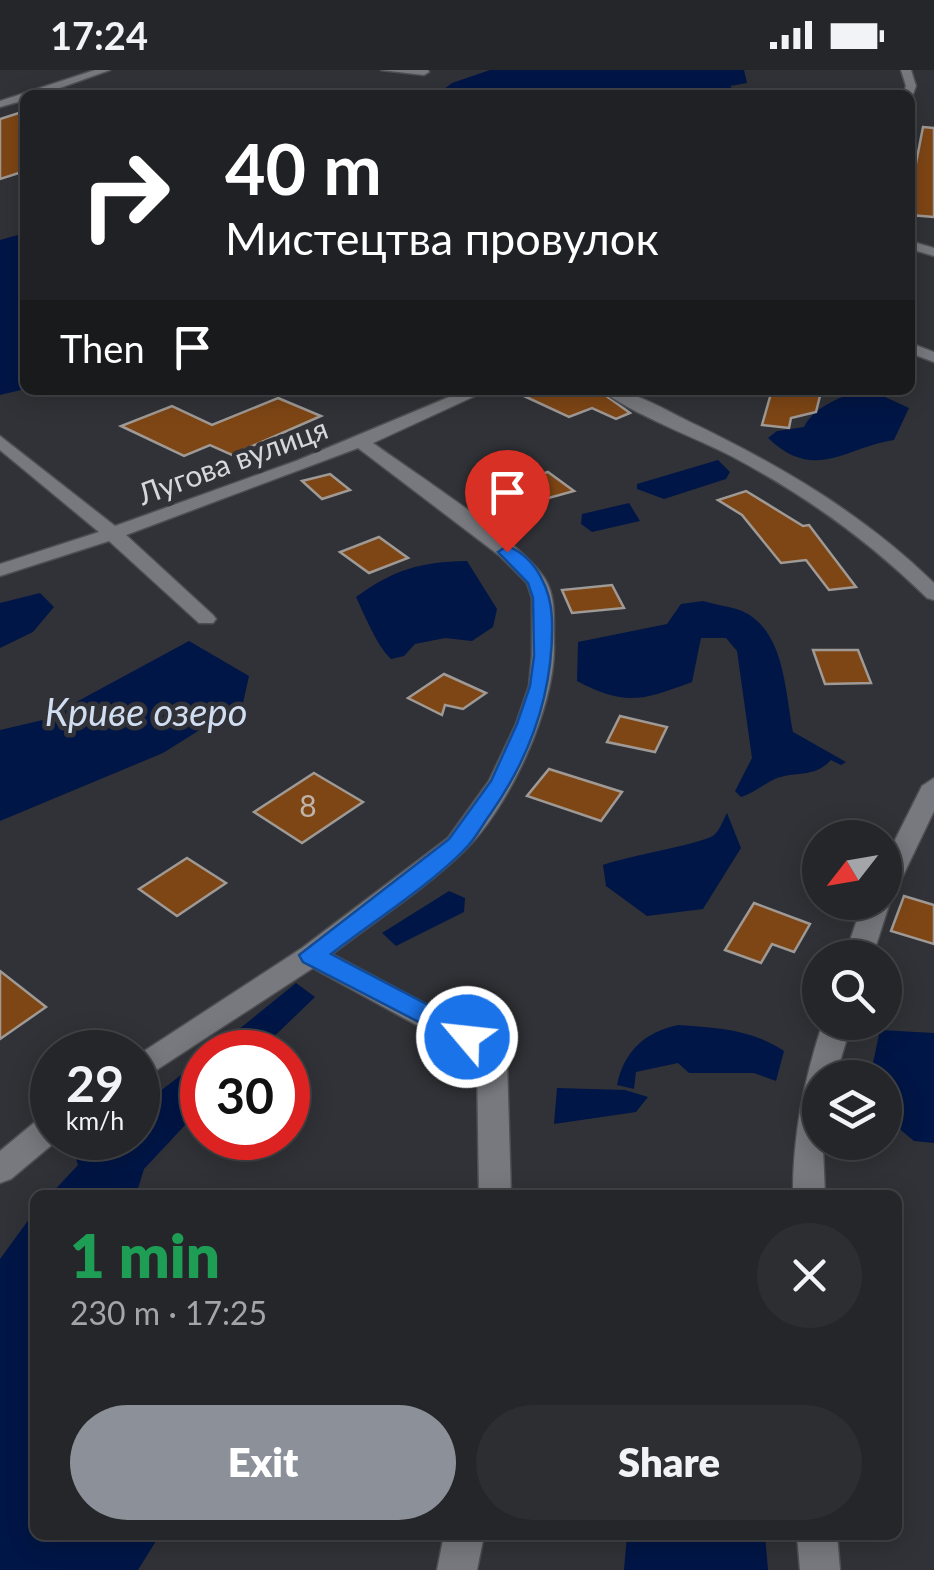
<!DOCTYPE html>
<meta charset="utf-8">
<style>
:root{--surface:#252629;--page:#2d2e31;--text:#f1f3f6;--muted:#a3a5a8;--line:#424346;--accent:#8c9099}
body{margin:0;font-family:Lato,sans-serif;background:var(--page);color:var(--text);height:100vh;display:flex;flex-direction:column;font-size:38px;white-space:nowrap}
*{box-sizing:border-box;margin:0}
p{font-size:32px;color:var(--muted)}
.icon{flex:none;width:55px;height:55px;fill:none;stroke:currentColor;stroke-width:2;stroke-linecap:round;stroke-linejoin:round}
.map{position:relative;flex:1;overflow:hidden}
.drawer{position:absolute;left:30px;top:1120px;width:872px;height:350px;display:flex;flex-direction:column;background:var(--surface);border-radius:15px;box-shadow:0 5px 25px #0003,0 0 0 2px var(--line)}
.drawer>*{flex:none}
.hud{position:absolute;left:20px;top:20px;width:895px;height:305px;border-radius:15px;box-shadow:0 5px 25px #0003,0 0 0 2px var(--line);background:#202124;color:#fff;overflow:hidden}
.needle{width:65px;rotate:239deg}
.fabs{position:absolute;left:802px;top:750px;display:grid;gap:20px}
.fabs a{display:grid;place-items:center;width:100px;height:100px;border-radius:50%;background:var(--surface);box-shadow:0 5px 25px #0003,0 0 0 2px var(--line);font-size:50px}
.speed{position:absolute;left:30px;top:960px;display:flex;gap:20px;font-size:50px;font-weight:700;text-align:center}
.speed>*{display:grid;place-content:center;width:130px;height:130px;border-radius:50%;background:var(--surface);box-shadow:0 5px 25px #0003,0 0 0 2px var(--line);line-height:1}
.speed small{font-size:25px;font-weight:400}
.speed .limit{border:15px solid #d22;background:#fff;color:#111}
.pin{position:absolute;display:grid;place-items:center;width:85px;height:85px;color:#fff;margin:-102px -42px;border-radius:50% 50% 50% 0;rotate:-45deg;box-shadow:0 0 10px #0007}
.pin .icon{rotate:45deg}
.me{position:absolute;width:110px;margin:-55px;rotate:298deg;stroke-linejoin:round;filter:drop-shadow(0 0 8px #0008)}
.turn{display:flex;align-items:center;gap:35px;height:210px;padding:0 40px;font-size:45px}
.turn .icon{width:130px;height:130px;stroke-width:2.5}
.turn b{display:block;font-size:70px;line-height:85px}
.then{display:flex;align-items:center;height:95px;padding:0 40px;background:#0003;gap:20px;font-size:38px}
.round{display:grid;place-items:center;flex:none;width:105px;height:105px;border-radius:52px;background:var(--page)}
.summary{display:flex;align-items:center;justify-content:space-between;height:170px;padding:0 40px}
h1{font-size:60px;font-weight:800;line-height:75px;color:#1e9e55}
.button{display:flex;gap:20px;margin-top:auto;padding:20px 40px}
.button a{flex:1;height:115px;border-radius:60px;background:var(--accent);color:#fff;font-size:40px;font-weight:800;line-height:115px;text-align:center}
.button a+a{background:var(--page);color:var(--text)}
.status{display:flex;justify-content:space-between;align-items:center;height:70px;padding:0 50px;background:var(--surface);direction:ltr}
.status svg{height:28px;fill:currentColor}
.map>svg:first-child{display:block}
</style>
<div class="status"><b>17:24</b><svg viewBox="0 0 49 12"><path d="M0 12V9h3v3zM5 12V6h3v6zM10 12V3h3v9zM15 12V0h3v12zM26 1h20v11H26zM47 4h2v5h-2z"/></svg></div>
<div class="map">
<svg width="934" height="1500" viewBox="0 0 934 1500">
<rect width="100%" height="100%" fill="#313237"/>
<g fill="#001646">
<path d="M 490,0 L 744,0 L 747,13 L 730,16 L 735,21 L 730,25 L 436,25 L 452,13 Z"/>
<path d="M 25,163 L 25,319 L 0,325 L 0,170 Z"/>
<path d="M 858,321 L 872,321 L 909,338 L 894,370 C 846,377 815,413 768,368 L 777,361 L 804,357 C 813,338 838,328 858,321 Z"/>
<path d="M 718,390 L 730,402 L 726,409 L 664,429 L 637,419 L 637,414 Z"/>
<path d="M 629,433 L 640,451 L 592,462 L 581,454 L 582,444 Z"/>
<path d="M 467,491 L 497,539 L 493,557 L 472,571 L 445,568 L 415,574 L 404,586 L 391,589 C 377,576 365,546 356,527 C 395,499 420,492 467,491 Z"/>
<path d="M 40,523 L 54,537 L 33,562 L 0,578 L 0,533 Z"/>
<path d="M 703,531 C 715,535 730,536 742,541 C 785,560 785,622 793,662 L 846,692 L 841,695 L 831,690 C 814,708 799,701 777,708 C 765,713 754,723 741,727 L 735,721 L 752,688 L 737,581 L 726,568 L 701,568 L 692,612 C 643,630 626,637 577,611 L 578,572 L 667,554 L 681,534 Z"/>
<path d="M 189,571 L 249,606 L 243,633 L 163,683 L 0,751 L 0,660 L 43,650 Z"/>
<path d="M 727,743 L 741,778 L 703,839 L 647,846 L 606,816 L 603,795 C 624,787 705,773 714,765 C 720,760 723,750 727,743 Z"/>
<path d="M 449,821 L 465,828 L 464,842 L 396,876 L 382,863 Z"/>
<path d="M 296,913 L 315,927 L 258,982 L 211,982 Z"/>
<path d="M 678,955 C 717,958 751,959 784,981 L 776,1011 L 754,1003 L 689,1003 L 678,993 L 636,1002 L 634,1019 L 617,1015 C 624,981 645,962 678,955 Z"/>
<path d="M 880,960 L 934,963 L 934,1073 L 914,1071 L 885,1047 L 885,1008 L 870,1007 Z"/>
<path d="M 202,989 L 202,1037 L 144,1099 L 136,1125 L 50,1125 L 78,1095 L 69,1068 L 138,1068 L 138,1038 Z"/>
<path d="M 557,1018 L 625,1020 L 648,1027 L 636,1042 L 554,1054 Z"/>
<path d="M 35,1141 L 35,1465 L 156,1465 L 156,1471 L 138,1500 L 0,1500 L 0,1189 Z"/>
<path d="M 627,1465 L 765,1465 L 768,1500 L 624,1500 Z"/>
</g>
<g fill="#7e4615" stroke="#9f9a96" stroke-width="2.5">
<path d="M 25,41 L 25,101 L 0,109 L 0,49 Z"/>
<path d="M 923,57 L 934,58 L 934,147 L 910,145 L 910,124 Z"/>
<path d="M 511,320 L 598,320 L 630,343 L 616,349 L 592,338 L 569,347 Z"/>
<path d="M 772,320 L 821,322 L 816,342 L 791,348 L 789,358 L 762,355 Z"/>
<path d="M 278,328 L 321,346 L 232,385 L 210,375 L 184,386 L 121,356 L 172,336 L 212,355 Z"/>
<path d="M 548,402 L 574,421 L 538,431 L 512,413 Z"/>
<path d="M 330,404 L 350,420 L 322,429 L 302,411 Z"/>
<path d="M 746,421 L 803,456 L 809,455 L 856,517 L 829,520 L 806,490 L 781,493 L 742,445 L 718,430 Z"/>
<path d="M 379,467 L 408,488 L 369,503 L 340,482 Z"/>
<path d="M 612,515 L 624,538 L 572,543 L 562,520 Z"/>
<path d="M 813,580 L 858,580 L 871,613 L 825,614 Z"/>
<path d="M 444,604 L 486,623 L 463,639 L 445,635 L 442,645 L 408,628 Z"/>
<path d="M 620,646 L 667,657 L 655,682 L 607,672 Z"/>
<path d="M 549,699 L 622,722 L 601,751 L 527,726 Z"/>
<path d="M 314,703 L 363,732 L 302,773 L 254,742 Z"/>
<path d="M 187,788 L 226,813 L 177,846 L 139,819 Z"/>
<path d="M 904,826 L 934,835 L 934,874 L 891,861 Z"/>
<path d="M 754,833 L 810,854 L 794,882 L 772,874 L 761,893 L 725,880 Z"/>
<path d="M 0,901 L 46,937 L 0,969 Z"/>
</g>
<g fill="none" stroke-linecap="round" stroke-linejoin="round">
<g stroke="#4e4f53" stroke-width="3">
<g id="street">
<path d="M 95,0 L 110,0 L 40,25 L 25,25 L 25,30 L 0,37 L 0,31 Z"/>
<path d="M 381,0 L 428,0 L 429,2 L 424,5 Z"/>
<path d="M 901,0 L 911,0 L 916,16 L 912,27 L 903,25 L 906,16 Z"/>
<path d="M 910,171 L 934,178 L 934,186 L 910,179 Z"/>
<path d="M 910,273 L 934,282 L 934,292 L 910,283 Z"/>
<path d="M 466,320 L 488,320 L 373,373 C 414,403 520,470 545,509 C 557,528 553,555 554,576 C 555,638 509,738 464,781 C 425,819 376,850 332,884 L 493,970 L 507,992 L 511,1125 L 479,1125 L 477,993 L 473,986 L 313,898 L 138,1012 L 138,985 L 302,878 L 448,768 L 489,711 L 516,654 L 529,616 L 532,586 L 532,528 L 527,513 L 500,486 L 358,378 L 126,465 L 213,545 L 216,549 L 213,553 L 199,553 L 109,471 L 0,506 L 0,494 L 99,462 L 0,380 L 0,366 L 115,456 L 296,391 Z"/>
<path d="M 602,320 C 633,320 660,337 688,351 C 778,394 862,443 934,513 L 934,530 L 927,528 C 869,471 805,425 733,387 C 699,369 627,342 602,320 Z"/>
<path d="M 934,708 L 934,741 L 898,816 L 894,822 L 885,825 L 885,790 L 922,716 Z"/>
<path d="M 885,825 L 890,832 L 872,888 L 844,888 L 863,832 L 885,832 Z"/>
<path d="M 823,952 L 852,952 L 835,1008 L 820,1008 L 825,1125 L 793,1125 C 793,1064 804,1010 823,952 Z"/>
<path d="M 52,1043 L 52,1068 L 60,1068 L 11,1109 L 0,1113 L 0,1081 L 41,1047 Z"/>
<path d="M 444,1465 L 484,1465 L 477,1500 L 437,1500 Z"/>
<path d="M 797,1465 L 837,1465 L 840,1500 L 800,1500 Z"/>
</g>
</g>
<use href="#street" fill="#77797e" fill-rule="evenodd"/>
</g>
<path fill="#1a73e8" stroke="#114b97" stroke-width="2.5" d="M 507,476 C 537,487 551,521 552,549 C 554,621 532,684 491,743 C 482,755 475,770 464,780 C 430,815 371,853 331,884 L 476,960 L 480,967 L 476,974 L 467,977 L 303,892 L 299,885 L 449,769 L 491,711 L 517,654 L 530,616 L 534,586 L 533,528 L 528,513 L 498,482 Z"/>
<g text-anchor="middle" stroke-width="9" stroke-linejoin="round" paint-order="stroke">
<g font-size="30" fill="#d6d7da" stroke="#313237">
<text transform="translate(233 392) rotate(-20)" y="10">Лугова вулиця</text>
</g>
<g font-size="30" fill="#c0b3a9">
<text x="308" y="747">8</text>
</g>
<g font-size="38" font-style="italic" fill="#d1ddf1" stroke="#313237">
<text x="146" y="656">Криве озеро</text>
</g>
</g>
</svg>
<div class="fabs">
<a><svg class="needle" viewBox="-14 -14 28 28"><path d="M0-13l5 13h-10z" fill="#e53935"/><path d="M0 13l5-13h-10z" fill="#a3a5a8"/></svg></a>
<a><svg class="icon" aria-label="search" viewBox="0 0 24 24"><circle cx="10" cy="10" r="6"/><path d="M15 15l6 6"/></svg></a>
<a><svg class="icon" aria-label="layers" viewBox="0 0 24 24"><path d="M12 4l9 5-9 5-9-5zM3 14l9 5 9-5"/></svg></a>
</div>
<div class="speed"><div>29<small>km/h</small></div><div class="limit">30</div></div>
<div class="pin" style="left:507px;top:482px;background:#d93025"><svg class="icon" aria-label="arrive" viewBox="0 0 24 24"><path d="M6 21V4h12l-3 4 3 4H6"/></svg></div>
<svg class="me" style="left:467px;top:967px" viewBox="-20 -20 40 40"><circle r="17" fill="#1a73e8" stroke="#fff" stroke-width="3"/><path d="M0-11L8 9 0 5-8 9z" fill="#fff"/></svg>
<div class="hud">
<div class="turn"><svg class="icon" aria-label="right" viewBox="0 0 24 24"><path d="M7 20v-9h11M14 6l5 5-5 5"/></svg><div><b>40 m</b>Мистецтва провулок</div></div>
<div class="then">Then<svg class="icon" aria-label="arrive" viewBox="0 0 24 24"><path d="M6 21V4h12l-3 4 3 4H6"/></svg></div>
</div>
<section class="drawer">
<div class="summary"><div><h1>1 min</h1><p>230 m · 17:25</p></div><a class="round"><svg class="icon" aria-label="close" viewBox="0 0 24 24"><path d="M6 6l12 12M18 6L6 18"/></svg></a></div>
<div class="button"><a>Exit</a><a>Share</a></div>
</section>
</div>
